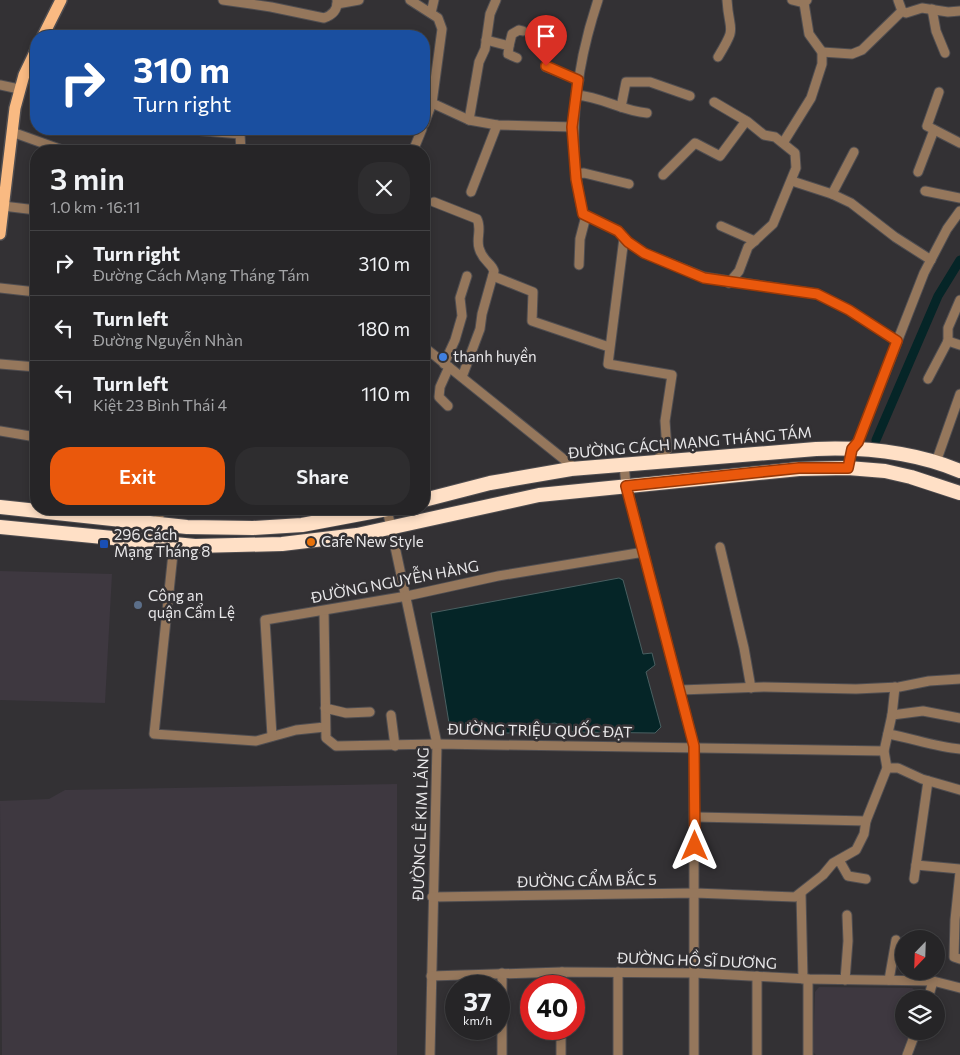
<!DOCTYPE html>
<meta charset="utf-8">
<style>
:root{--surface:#262527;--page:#2e2d2f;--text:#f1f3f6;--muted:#a4a5a7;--line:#424244;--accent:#ea580c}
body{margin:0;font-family:Commissioner,sans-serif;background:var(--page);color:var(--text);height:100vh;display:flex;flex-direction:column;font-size:19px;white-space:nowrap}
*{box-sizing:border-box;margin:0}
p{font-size:16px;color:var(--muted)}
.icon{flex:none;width:28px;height:28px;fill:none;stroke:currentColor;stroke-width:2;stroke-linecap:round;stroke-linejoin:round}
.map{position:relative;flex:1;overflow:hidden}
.details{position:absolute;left:30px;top:145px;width:400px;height:370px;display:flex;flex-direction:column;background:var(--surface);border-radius:20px;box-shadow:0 2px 8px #0003,0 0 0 1px var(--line)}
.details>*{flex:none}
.hud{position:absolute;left:30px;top:30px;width:400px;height:105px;border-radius:20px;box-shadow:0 2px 8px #0003,0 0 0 1px var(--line);background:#1a4fa0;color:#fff;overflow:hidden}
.needle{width:32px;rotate:203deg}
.fabs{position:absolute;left:895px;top:930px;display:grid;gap:10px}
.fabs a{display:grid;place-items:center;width:50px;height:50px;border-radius:50%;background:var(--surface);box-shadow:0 2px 8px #0003,0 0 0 1px var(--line);font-size:25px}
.speed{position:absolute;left:445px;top:975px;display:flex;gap:10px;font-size:25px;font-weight:700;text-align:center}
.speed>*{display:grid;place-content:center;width:65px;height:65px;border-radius:50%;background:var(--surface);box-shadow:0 2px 8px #0003,0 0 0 1px var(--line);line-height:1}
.speed small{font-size:12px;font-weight:400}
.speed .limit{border:8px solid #d22;background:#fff;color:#111}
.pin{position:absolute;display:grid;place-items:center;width:42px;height:42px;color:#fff;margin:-51px -21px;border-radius:50% 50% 50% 0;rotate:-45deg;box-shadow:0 0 5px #0007}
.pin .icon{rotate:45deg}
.me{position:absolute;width:55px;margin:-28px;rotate:0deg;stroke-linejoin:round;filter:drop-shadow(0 0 4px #0008)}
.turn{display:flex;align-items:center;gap:18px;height:105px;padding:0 20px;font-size:22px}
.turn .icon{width:65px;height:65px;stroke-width:2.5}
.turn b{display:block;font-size:35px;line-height:42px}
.round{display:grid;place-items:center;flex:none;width:52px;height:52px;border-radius:20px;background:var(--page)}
.summary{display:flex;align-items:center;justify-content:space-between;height:85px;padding:0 20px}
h1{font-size:30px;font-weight:600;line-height:38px}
.cta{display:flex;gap:10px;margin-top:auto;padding:10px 20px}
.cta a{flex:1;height:58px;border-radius:20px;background:var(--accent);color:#fff;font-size:20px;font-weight:600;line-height:58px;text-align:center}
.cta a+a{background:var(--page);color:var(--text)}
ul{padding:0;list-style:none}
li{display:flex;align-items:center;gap:15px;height:65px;padding:0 20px;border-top:1px solid var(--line)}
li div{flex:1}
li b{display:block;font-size:19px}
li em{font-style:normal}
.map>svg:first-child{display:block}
</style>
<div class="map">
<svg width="960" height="1055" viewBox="0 0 960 1055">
<rect width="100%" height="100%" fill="#333134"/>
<g fill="#3e3840">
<path d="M 0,571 L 112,574 L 105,703 L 0,700 Z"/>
<path d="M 397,784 L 397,1055 L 2,1055 L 0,801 L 49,799 L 65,790 Z"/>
<path d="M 819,987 L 912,988 L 924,996 L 923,999 L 904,999 L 904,1031 L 910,1031 L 901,1055 L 816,1055 L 813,1052 L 815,992 Z"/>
</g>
<path fill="#052527" stroke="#495f61" d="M 619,578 L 623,580 L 643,654 L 652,653 L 655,665 L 646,672 L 661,727 L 655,733 L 573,732 L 555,723 L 545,724 L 535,733 L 466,733 L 449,723 L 431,613 Z"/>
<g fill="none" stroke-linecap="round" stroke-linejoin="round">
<path stroke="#052527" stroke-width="9" d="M 876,440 L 938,296 L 960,260"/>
<g stroke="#504e51" stroke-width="11">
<g id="minor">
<path d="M 223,0 L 271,7 L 324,18 C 333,15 338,9 337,0"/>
<path d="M 410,0 L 438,18 L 442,29 L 432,103 L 424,124"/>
<path d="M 598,0 C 575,69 566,144 583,214 L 618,231 L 628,242 L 644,253 L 704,277 L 817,294 L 849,310 L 897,341"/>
<path d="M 792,0 L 804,3"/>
<path d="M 898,0 L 902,11 L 906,13 L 922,8 L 948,12 L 960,11"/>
<path d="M 337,4 L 359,0"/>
<path d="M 932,9 L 936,31 L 945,53"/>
<path d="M 431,13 L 434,0"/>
<path d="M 486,40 L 509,46 L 508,54 L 517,58"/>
<path d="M 509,46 L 512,34 L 519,30 L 523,31"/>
<path d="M 822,52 L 852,54 L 862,50 L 902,11"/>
<path d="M 718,57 C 738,24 729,34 727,0"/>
<path d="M 546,67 L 579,80"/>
<path d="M 0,85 L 19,89"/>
<path d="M 939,92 L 927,126 L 960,143"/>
<path d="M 577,95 C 602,97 622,111 647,113"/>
<path d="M 714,102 L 748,122 L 764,135 L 775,137 L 795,153 L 796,168 L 773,224 L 748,247 L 739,271 L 729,283"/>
<path d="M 432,103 L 469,120 L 497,125 L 573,127"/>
<path d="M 621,107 L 626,82 L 650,82 L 690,96"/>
<path d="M 469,120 L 479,62 L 485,49 L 490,14 L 496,0"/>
<path d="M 182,129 L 240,134 L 241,151"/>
<path d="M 12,132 L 65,151"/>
<path d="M 783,143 L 811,98 L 822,64 L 822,52 L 809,34 L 804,3 L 807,0"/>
<path d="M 413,151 L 422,129"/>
<path d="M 918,172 L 934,130"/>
<path d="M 576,174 L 584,173 L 629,184"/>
<path d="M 663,175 L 695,143 L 720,156 L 746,121"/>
<path d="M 792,181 L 832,194 L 851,203 L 895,237 L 931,260"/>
<path d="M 925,191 L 960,198"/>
<path d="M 471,192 L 497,125"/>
<path d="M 832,194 L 854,152"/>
<path d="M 434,202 L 477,219 C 482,229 476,238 479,248 C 483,262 491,262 494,271 L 482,314 L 480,329 L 462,377"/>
<path d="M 3,206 L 36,210"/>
<path d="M 721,226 L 755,241"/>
<path d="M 624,238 L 608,364 L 672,375 L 665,421 L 667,450 L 655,461"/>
<path d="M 579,265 L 580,239 L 586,216"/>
<path d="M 493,276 L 533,292 L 532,321 L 609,347"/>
<path d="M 0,288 L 36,292"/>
<path d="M 948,341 L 948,328 L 960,300"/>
<path d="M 948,341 L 960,345"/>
<path d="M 424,347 L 576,469"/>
<path d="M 0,364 L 36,367"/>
<path d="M 444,364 L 455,340 L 462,316 L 460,298 L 467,276"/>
<path d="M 928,379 L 948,341"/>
<path d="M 448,406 L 439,397 L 440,387 L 449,367"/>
<path d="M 0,431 L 36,437"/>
<path d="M 936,462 L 960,394"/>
<path d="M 624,465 L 626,485 L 694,746 L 694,1055"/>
<path d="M 848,468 L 852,449 L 858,442 L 924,273 L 947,229 L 960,211"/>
<path d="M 387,509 L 437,744 L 430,1055"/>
<path d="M 158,524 L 160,509"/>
<path d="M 174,544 L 154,734 L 256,741 L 296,730 L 325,727"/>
<path d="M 720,547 L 744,648 L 751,688"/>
<path d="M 324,611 L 326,738 L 336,746 L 437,744 L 884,751"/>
<path d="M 680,690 L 764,687 L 856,689 L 899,687 L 929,681 L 960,679"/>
<path d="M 325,708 L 346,713 L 370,712"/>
<path d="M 391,715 L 395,746"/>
<path d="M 892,715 L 923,711 L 960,718"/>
<path d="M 888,734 C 912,738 935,747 960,749"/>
<path d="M 272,736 L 265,620 L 407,596 L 498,576 L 644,552"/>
<path d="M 887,768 L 898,768 L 922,779 L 960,790"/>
<path d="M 695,817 L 866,821"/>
<path d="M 839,860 L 848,876 L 866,879"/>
<path d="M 916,865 L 960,869"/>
<path d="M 960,872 L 955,920 L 954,957 L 960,959"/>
<path d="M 914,879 L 928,781"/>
<path d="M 801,894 L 803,979"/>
<path d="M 432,897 L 695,893 L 795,897 L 823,875 L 833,863 L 856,850 L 864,834 L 866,821 L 887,768 L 884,751 L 892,715 L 895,687"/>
<path d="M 618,972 L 618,1055"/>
<path d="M 502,973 L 502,1055"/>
<path d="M 431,976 L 562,972 L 695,973 L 808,979 L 933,981 L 960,988"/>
<path d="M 757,976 L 757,1055"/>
<path d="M 808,979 L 808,1055"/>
<path d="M 845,980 L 848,941 L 847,915"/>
<path d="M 889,980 L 896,940"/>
<path d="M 562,986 L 562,972"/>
<path d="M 928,999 L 933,981"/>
<path d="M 561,1055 L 561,1029"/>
<path d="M 907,1055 L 916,1031"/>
</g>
</g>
<g stroke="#504e51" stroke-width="14">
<g id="major">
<path d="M 43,36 L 61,0"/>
<path d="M 0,234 L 15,108 L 24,75 L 36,50"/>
</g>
</g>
<g stroke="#504e51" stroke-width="16">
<g id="highway">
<path d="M 424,500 L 490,483 L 571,469 L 816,449 C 865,447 914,452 960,471"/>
<path d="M 0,507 L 187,527 L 253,528 L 302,525 L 387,509"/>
<path d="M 0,527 L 195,546 L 282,544 L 357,535 L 539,495 L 799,469 L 848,468 L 885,471 L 911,477 L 960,493"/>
</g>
</g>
<use href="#minor" stroke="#95775c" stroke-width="9"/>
<use href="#major" stroke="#f9ba82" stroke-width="11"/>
<use href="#highway" stroke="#ffe0c6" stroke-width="14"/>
</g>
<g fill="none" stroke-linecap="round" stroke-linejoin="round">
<g stroke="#983908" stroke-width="12">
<path id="route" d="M 546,66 L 578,80 L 572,127 L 576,179 L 583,214 L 618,231 L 628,242 L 644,253 L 704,278 L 817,294 L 849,310 L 897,341 L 858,442 L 852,449 L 848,468 L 799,468 L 626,486 L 694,746 L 695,846"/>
</g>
<use href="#route" stroke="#ea580c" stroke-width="9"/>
</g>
<circle fill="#3f7fe0" stroke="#333134" stroke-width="2" cx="443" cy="357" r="5"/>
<circle fill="#e8710a" stroke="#333134" stroke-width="2" cx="311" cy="542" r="5"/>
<rect fill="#1a4fb4" stroke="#333134" stroke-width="2" x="99" y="539" width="10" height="10" rx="2.5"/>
<circle fill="#5c6f8a" stroke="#333134" stroke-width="2" cx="138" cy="605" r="5"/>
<g text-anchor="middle" stroke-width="5" stroke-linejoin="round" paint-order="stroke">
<g font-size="15" fill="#e8e7e9" stroke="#333134" text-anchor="start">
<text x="453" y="362">thanh huyền</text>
<text x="114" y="540">296 Cách<tspan x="114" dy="17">Mạng Tháng 8</tspan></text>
<text x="321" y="547">Cafe New Style</text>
<text x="148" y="601">Công an<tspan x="148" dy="17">quận Cẩm Lệ</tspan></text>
</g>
<g font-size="15" fill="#e8e7e9" stroke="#333134">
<text transform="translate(690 443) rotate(-5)" y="5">ĐƯỜNG CÁCH MẠNG THÁNG TÁM</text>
<text transform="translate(395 582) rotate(-11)" y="5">ĐƯỜNG NGUYỄN HÀNG</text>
<text transform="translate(540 731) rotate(1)" y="5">ĐƯỜNG TRIỆU QUỐC ĐẠT</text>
<text transform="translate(421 824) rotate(-88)" y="5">ĐƯỜNG LÊ KIM LĂNG</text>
<text transform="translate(587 881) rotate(-1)" y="5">ĐƯỜNG CẨM BẮC 5</text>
<text transform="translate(697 961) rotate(2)" y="5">ĐƯỜNG HỒ SĨ DƯƠNG</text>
</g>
</g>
</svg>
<div class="fabs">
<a><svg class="needle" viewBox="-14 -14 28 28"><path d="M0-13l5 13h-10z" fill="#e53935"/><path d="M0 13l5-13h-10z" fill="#a4a5a7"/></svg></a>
<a><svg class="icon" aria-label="layers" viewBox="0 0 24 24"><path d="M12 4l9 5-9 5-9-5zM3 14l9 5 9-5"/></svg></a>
</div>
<div class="speed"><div>37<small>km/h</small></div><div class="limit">40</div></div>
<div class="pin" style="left:546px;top:66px;background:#d93025"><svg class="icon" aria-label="arrive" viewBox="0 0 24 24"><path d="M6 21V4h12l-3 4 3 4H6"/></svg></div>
<svg class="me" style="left:695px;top:846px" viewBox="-20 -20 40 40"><path d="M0-17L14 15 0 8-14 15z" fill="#ea580c" stroke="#fff" stroke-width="4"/></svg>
<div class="hud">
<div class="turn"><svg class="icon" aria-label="right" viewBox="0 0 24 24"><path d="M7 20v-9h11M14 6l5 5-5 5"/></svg><div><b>310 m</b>Turn right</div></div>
</div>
<section class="details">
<div class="summary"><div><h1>3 min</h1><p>1.0 km · 16:11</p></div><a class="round"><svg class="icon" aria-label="close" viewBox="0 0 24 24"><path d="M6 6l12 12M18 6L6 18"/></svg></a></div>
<ul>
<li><svg class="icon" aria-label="right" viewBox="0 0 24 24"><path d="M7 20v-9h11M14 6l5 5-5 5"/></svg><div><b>Turn right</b><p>Đường Cách Mạng Tháng Tám</p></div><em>310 m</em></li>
<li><svg class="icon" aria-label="left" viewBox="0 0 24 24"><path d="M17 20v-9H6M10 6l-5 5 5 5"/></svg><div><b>Turn left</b><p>Đường Nguyễn Nhàn</p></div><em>180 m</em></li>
<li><svg class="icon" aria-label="left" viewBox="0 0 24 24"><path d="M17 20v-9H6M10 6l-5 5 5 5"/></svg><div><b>Turn left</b><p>Kiệt 23 Bình Thái 4</p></div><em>110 m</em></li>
</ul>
<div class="cta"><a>Exit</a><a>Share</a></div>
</section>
</div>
